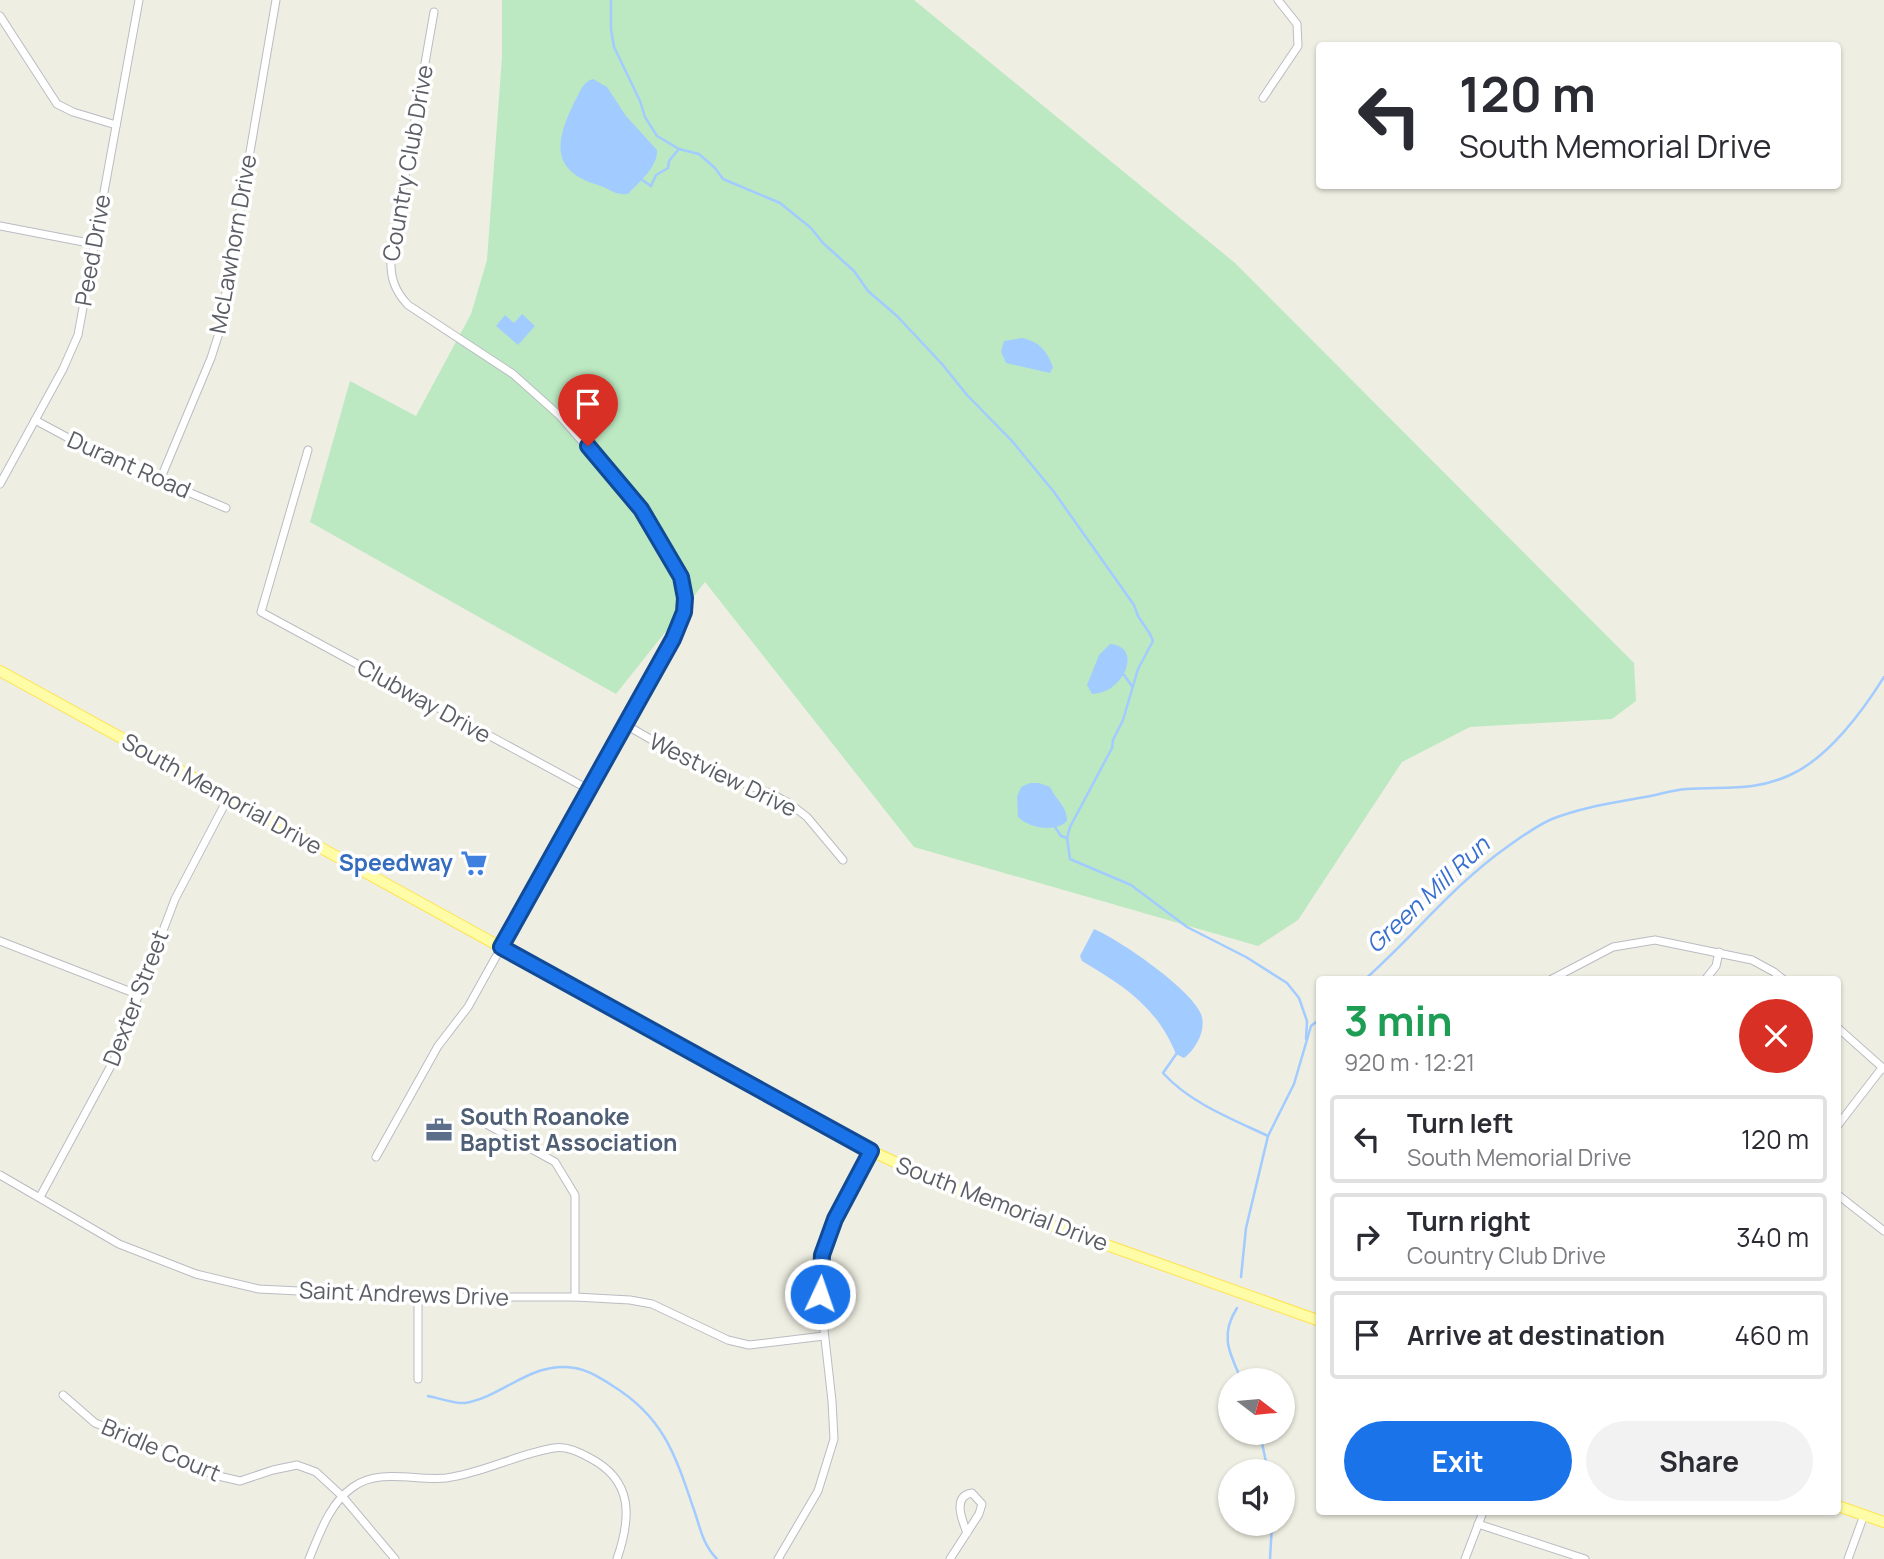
<!DOCTYPE html>
<meta charset="utf-8">
<style>
:root{--surface:#fff;--page:#f2f2f3;--text:#2b2b33;--muted:#7c7c81;--line:#e1e1e2;--accent:#1a73e8}
body{margin:0;font-family:Manrope,sans-serif;background:var(--page);color:var(--text);height:100vh;display:flex;flex-direction:column;font-size:26px;white-space:nowrap}
*{box-sizing:border-box;margin:0}
p{font-size:23px;color:var(--muted)}
.icon{flex:none;width:38px;height:38px;fill:none;stroke:currentColor;stroke-width:2;stroke-linecap:round;stroke-linejoin:round}
.map{position:relative;flex:1;overflow:hidden}
.panel{position:absolute;left:1316px;top:976px;width:525px;height:539px;display:flex;flex-direction:column;background:var(--surface);border-radius:7px;box-shadow:0 2px 5px #0004}
.panel>*{flex:none}
.banner{position:absolute;left:1316px;top:42px;width:525px;height:147px;border-radius:7px;box-shadow:0 2px 5px #0004;background:#fff;color:var(--text);overflow:hidden}
.needle{width:46px;rotate:106deg}
.buttons{position:absolute;left:1218px;top:1368px;display:grid;gap:14px}
.buttons a{display:grid;place-items:center;width:77px;height:77px;border-radius:50%;background:var(--surface);box-shadow:0 2px 5px #0004;font-size:35px}
.pin{position:absolute;display:grid;place-items:center;width:60px;height:60px;color:#fff;margin:-72px -30px;border-radius:50% 50% 50% 0;rotate:-45deg;box-shadow:0 0 7px #0007}
.pin .icon{rotate:45deg}
.me{position:absolute;width:77px;margin:-38px;rotate:3deg;stroke-linejoin:round;filter:drop-shadow(0 0 5px #0008)}
.turn{display:flex;align-items:center;gap:24px;height:147px;padding:0 28px;font-size:32px}
.turn .icon{width:91px;height:91px;stroke-width:2.5}
.turn b{display:block;font-size:49px;line-height:60px}
.round{display:grid;place-items:center;flex:none;width:74px;height:74px;border-radius:37px;background:var(--page)}
.headline{display:flex;align-items:center;justify-content:space-between;height:119px;padding:0 28px}
h1{font-size:42px;font-weight:700;line-height:52px;color:#1e9e55}
.primary-button{display:flex;gap:14px;margin-top:auto;padding:14px 28px}
.primary-button a{flex:1;height:80px;border-radius:42px;background:var(--accent);color:#fff;font-size:28px;font-weight:700;line-height:80px;text-align:center}
.primary-button a+a{background:var(--page);color:var(--text)}
ul{padding:0;list-style:none}
li{display:flex;align-items:center;gap:21px;height:88px;margin:0 14px 10px;padding:0 14px;border:4px solid var(--line);border-radius:7px}
li div{flex:1}
li b{display:block;font-size:26px}
li em{font-style:normal}
.map>svg:first-child{display:block}
</style>
<div class="map">
<svg width="1884" height="1559" viewBox="0 0 1884 1559">
<rect width="100%" height="100%" fill="#efeee2"/>
<path fill="#bce9c2" d="M 502,0 L 914,0 L 1235,263 L 1634,663 L 1636,701 L 1612,719 L 1470,727 L 1402,762 L 1298,920 L 1258,946 L 914,847 L 705,582 L 616,694 L 310,522 L 350,381 L 416,416 L 471,314 L 487,260 L 502,57 Z"/>
<g fill="#a2cbff">
<path d="M 593,79 L 607,87 L 626,116 L 657,150 C 658,167 639,182 628,194 C 615,196 609,188 598,185 C 547,170 557,137 576,99 C 581,90 583,82 593,79 Z"/>
<path d="M 522,314 L 535,326 L 518,345 L 496,326 L 505,315 L 514,323 Z"/>
<path d="M 1022,338 C 1040,342 1046,350 1053,367 L 1050,373 L 1006,363 L 1001,352 L 1004,341 Z"/>
<path d="M 1110,644 C 1143,646 1125,693 1092,694 L 1087,685 L 1099,655 Z"/>
<path d="M 1030,783 L 1039,783 L 1050,787 C 1056,800 1067,806 1067,821 C 1055,833 1029,828 1018,817 L 1017,797 L 1021,787 Z"/>
<path d="M 1094,929 C 1120,940 1191,989 1201,1014 C 1207,1029 1196,1049 1184,1058 L 1176,1054 C 1157,1007 1124,986 1082,961 L 1080,956 Z"/>
</g>
<g fill="none" stroke-linecap="round" stroke-linejoin="round">
<g stroke="#a2cbff" stroke-width="2.5">
<path d="M 611,0 L 611,29 L 614,47 L 640,101 L 645,117 L 657,136 L 679,149 L 699,154 L 715,168 L 723,179 L 780,203 L 811,228 L 823,243 L 854,271 L 868,291 L 897,316 L 942,364 L 967,395 L 1012,441 L 1054,492 L 1134,605 L 1138,616 L 1150,634 L 1153,641 L 1138,669 L 1123,720 L 1113,740 L 1112,748 L 1070,827 L 1067,838 L 1070,859 L 1131,885 L 1187,927 L 1246,957 L 1287,983 L 1299,998 L 1307,1021 L 1306,1039"/>
<path d="M 641,179 L 651,186 L 656,175 L 668,168 L 669,161 L 678,150"/>
<path d="M 1124,675 L 1132,686"/>
<path d="M 1055,827 L 1061,836 L 1067,838"/>
<path d="M 1364,980 C 1413,937 1453,885 1507,847 C 1521,837 1536,826 1552,819 C 1583,807 1612,803 1645,797 C 1658,795 1672,790 1686,789 C 1724,786 1753,792 1790,775 C 1828,758 1863,711 1884,677"/>
<path d="M 1177,1053 L 1163,1073 C 1190,1103 1232,1119 1268,1136"/>
<path d="M 1241,1277 L 1246,1228 L 1268,1136 L 1294,1084 L 1311,1026 L 1320,1019"/>
<path d="M 1237,1308 C 1219,1336 1230,1354 1242,1381"/>
<path d="M 428,1396 C 439,1398 454,1404 465,1403 C 503,1397 532,1360 575,1368 C 588,1370 602,1379 613,1386 C 663,1417 675,1454 693,1507 C 700,1526 702,1544 717,1559"/>
<path d="M 1260,1433 L 1268,1472"/>
<path d="M 1270,1559 L 1272,1524"/>
</g>
<g stroke="#babcc3" stroke-width="9">
<g id="minor">
<path d="M 0,16 L 57,104 L 73,112 L 116,125"/>
<path d="M 1263,98 L 1298,46 L 1297,24 L 1278,0"/>
<path d="M 0,226 L 94,244"/>
<path d="M 35,420 L 98,454 L 226,508"/>
<path d="M 308,450 L 261,612 L 588,789"/>
<path d="M 160,480 L 211,358 L 219,333 L 276,0"/>
<path d="M 0,484 L 63,369 L 78,335 L 139,0"/>
<path d="M 626,725 L 697,766 L 772,794 L 789,803 L 807,817 L 843,860"/>
<path d="M 0,941 L 139,995"/>
<path d="M 1550,980 L 1613,947 L 1655,940 L 1752,960 L 1774,972 L 1784,980"/>
<path d="M 1705,980 L 1716,966 L 1719,952"/>
<path d="M 1838,1028 L 1884,1069"/>
<path d="M 488,1125 L 555,1162 L 575,1195 L 575,1297"/>
<path d="M 1838,1125 L 1882,1068"/>
<path d="M 376,1157 L 438,1046 L 468,1007 L 673,639 L 684,612 L 685,598 L 681,577 L 641,509 L 560,416 L 513,374 L 408,305 C 394,290 390,277 391,256 L 434,12"/>
<path d="M 0,1175 L 119,1244 L 196,1274 L 259,1289 L 418,1297 L 575,1297 L 630,1300 L 652,1304 L 728,1340 L 749,1345 L 824,1336"/>
<path d="M 1838,1195 L 1884,1231"/>
<path d="M 40,1197 L 114,1060 L 175,899 L 228,798"/>
<path d="M 418,1379 L 418,1297"/>
<path d="M 63,1395 L 95,1423 L 142,1441 L 214,1475 L 240,1481 L 273,1470 L 297,1465 L 316,1472 L 342,1496 L 395,1559"/>
<path d="M 1478,1524 L 1585,1559"/>
<path d="M 309,1559 C 320,1533 329,1504 353,1487 C 379,1468 416,1481 446,1478 C 484,1473 517,1454 554,1448 C 567,1446 579,1452 590,1458 C 634,1481 631,1518 617,1559"/>
<path d="M 778,1559 L 818,1491 L 834,1439 L 832,1401 L 820,1294 L 822,1255 L 835,1219 L 871,1151"/>
<path d="M 950,1559 L 979,1514 L 982,1504 L 972,1493 C 952,1496 962,1520 967,1533"/>
<path d="M 1465,1559 L 1483,1512"/>
<path d="M 1848,1559 L 1864,1515"/>
</g>
</g>
<g stroke="#ffe34b" stroke-width="12">
<g id="primary">
<path d="M 0,671 L 871,1151 L 969,1196 L 1320,1321"/>
<path d="M 1838,1506 L 1884,1522"/>
</g>
</g>
<use href="#minor" stroke="#fff" stroke-width="7"/>
<use href="#primary" stroke="#fffca7" stroke-width="10"/>
</g>
<g fill="none" stroke-linecap="round" stroke-linejoin="round">
<g stroke="#114b97" stroke-width="18">
<path id="route" d="M 588,446 L 641,509 L 681,577 L 685,598 L 684,612 L 673,639 L 501,947 L 871,1151 L 835,1219 L 822,1255 L 820,1294"/>
</g>
<use href="#route" stroke="#1a73e8" stroke-width="12"/>
</g>
<defs>
<g id="supermarket-bare" transform="scale(2.1)"><path d="M-6-5.5h2.5l.6 2H6L4.5 2H-2.5L-4.4-4H-6ZM-1.5 3.2a1.3 1.3 0 1 0 .1 0ZM3 3.2a1.3 1.3 0 1 0 .1 0Z" fill="#3f7fe0" stroke="#fff" stroke-width="2.5" paint-order="stroke"/></g>
<g id="office-bare" transform="scale(2.1)"><path d="M-6-3h4V-5.5h4V-3h4V5H-6ZM-1-4.5V-3h2v-1.5ZM-6 0V1H6V0Z" fill="#5c6f8a" stroke="#fff" stroke-width="2.5" paint-order="stroke"/></g>
</defs>
<g fill-rule="evenodd">
<use href="#supermarket-bare" x="474" y="863"/>
<use href="#office-bare" x="439" y="1130"/>
</g>
<g text-anchor="middle" stroke-width="7" stroke-linejoin="round" paint-order="stroke">
<g font-size="23" fill="#5b5e65" stroke="#fff">
<text transform="translate(408 163) rotate(-80)" y="8">Country Club Drive</text>
<text transform="translate(233 244) rotate(-80)" y="8">McLawhorn Drive</text>
<text transform="translate(93 250) rotate(-80)" y="8">Peed Drive</text>
<text transform="translate(129 465) rotate(24)" y="8">Durant Road</text>
<text transform="translate(424 701) rotate(29)" y="8">Clubway Drive</text>
<text transform="translate(723 775) rotate(26)" y="8">Westview Drive</text>
<text transform="translate(222 794) rotate(29)" y="8">South Memorial Drive</text>
<text transform="translate(136 998) rotate(-69)" y="8">Dexter Street</text>
<text transform="translate(1002 1204) rotate(21)" y="8">South Memorial Drive</text>
<text transform="translate(404 1294) rotate(2)" y="8">Saint Andrews Drive</text>
<text transform="translate(161 1450) rotate(23)" y="8">Bridle Court</text>
</g>
<g font-size="23" font-weight="bold" fill="#366cbe" stroke="#fff" text-anchor="end">
<text x="453" y="871">Speedway</text>
</g>
<g font-size="23" font-weight="bold" fill="#4e5e75" stroke="#fff" text-anchor="start">
<text x="460" y="1125">South Roanoke<tspan x="460" dy="26">Baptist Association</tspan></text>
</g>
<g font-size="24" font-style="italic" fill="#386fcf" stroke="#fff">
<text transform="translate(1428 895) rotate(-43)" y="8">Green Mill Run</text>
</g>
</g>
</svg>
<div class="buttons">
<a><svg class="needle" viewBox="-14 -14 28 28"><path d="M0-13l5 13h-10z" fill="#e53935"/><path d="M0 13l5-13h-10z" fill="#7c7c81"/></svg></a>
<a><svg class="icon" aria-label="sound" viewBox="0 0 24 24"><path d="M4 9h4l5-4v14l-5-4H4zM17 9q2 3 0 6"/></svg></a>
</div>
<div class="pin" style="left:588px;top:446px;background:#d93025"><svg class="icon" aria-label="arrive" viewBox="0 0 24 24"><path d="M6 21V4h12l-3 4 3 4H6"/></svg></div>
<svg class="me" style="left:820px;top:1294px" viewBox="-20 -20 40 40"><circle r="17" fill="#1a73e8" stroke="#fff" stroke-width="3"/><path d="M0-11L8 9 0 5-8 9z" fill="#fff"/></svg>
<div class="banner">
<div class="turn"><svg class="icon" aria-label="left" viewBox="0 0 24 24"><path d="M17 20v-9H6M10 6l-5 5 5 5"/></svg><div><b>120 m</b>South Memorial Drive</div></div>
</div>
<section class="panel">
<div class="headline"><div><h1>3 min</h1><p>920 m · 12:21</p></div><a class="round" style="background:#d93025;color:#fff"><svg class="icon" aria-label="close" viewBox="0 0 24 24"><path d="M6 6l12 12M18 6L6 18"/></svg></a></div>
<ul>
<li><svg class="icon" aria-label="left" viewBox="0 0 24 24"><path d="M17 20v-9H6M10 6l-5 5 5 5"/></svg><div><b>Turn left</b><p>South Memorial Drive</p></div><em>120 m</em></li>
<li><svg class="icon" aria-label="right" viewBox="0 0 24 24"><path d="M7 20v-9h11M14 6l5 5-5 5"/></svg><div><b>Turn right</b><p>Country Club Drive</p></div><em>340 m</em></li>
<li><svg class="icon" aria-label="arrive" viewBox="0 0 24 24"><path d="M6 21V4h12l-3 4 3 4H6"/></svg><div><b>Arrive at destination</b></div><em>460 m</em></li>
</ul>
<div class="primary-button"><a>Exit</a><a>Share</a></div>
</section>
</div>
